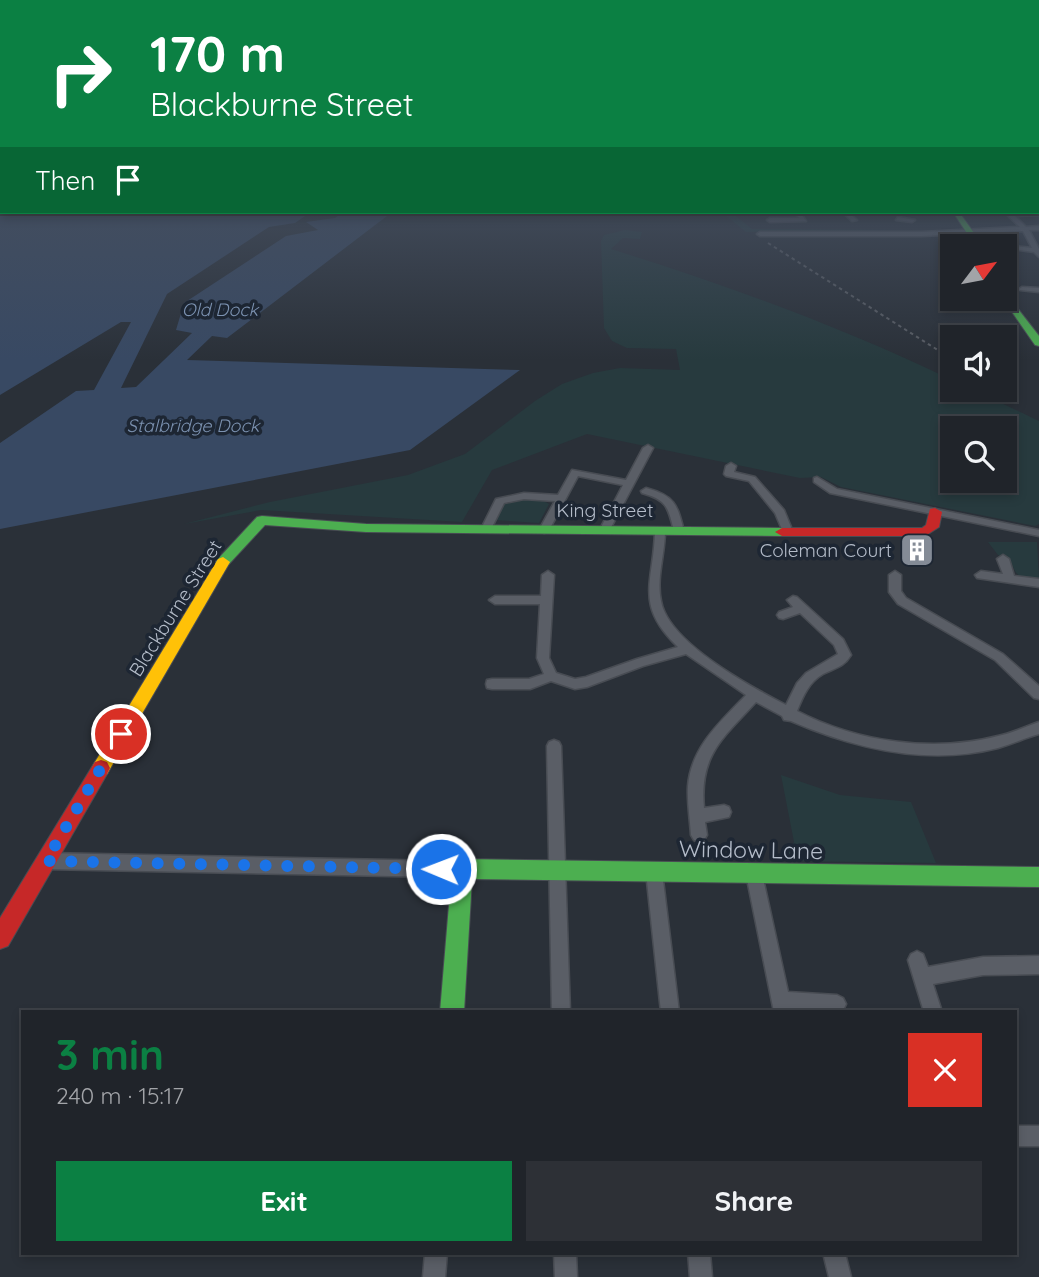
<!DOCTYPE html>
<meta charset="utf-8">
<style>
:root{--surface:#20242a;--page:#2d3036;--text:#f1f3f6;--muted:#a2a4a8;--line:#3d4147;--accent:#0b8043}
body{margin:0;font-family:Quicksand,sans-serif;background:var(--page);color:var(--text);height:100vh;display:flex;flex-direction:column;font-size:26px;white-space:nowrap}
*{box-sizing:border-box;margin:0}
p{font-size:23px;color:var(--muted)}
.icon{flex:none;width:38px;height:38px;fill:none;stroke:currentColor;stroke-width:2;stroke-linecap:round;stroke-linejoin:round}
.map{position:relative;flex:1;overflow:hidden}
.panel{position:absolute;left:21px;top:1010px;width:996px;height:245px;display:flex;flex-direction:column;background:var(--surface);border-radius:0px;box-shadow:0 4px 10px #0003,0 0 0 2px var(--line)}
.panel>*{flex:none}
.guide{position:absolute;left:0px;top:0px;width:1040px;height:214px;box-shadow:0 4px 10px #0003,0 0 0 2px var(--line);background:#0b8043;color:#fff;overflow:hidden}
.needle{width:46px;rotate:58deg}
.controls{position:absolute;left:940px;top:234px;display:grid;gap:14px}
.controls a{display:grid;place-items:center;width:77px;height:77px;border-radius:0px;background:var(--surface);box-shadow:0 4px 10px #0003,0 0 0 2px var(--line);font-size:35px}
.pin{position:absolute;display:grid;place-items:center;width:60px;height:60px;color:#fff;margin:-30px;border:4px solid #fff;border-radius:50%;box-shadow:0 2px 7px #0007}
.me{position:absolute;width:77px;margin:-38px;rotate:271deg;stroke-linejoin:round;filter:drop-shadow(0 0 5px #0008)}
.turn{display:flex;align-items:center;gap:24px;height:147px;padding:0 35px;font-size:32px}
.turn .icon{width:91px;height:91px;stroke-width:2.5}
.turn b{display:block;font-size:49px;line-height:60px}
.then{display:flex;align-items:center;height:66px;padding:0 35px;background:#0003;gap:14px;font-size:26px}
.round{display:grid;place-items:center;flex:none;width:74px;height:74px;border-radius:0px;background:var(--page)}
.overview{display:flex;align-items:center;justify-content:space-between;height:119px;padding:0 35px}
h1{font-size:42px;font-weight:700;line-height:52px;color:var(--accent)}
.action{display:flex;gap:14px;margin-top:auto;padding:14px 35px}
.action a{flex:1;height:80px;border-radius:0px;background:var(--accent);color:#fff;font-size:28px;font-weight:700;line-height:80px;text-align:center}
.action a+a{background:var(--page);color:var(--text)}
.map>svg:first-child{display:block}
</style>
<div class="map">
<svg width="1039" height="1277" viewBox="0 0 1039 1277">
<rect width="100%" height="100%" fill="#2a3038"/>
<g fill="#273a3e" fill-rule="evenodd">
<path d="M 721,212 L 731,212 L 752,229 L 916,230 L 746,232 Z"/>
<path d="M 625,230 L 642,232 L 640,239 L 623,238 L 611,249 C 727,285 842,327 952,380 L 952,390 L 974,390 L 1039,421 L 1039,524 L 1035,526 L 841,487 L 821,477 L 800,478 L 587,434 L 492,470 L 462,522 L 261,510 L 184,524 L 270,502 L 408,475 L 465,454 L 535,401 L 562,384 L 593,373 L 620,368 L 680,370 L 676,349 L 627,348 L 612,341 L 604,328 L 601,241 L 604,235 ZM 952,429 L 1004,429 L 1004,481 L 952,481 Z"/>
<path d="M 524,498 L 540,499 L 549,504 L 539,523 L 495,520 L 506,502 Z"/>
<path d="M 988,542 L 1037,542 L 1039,580 C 1019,578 1018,579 1010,560 L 998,555 Z"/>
<path d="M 781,775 L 840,795 L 911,802 L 936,863 L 781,861 L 794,842 Z"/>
</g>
<path fill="#384963" d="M 0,181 L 2,212 L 298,212 L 305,216 L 295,223 L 269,227 L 167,294 L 121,388 L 136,387 L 192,333 L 176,330 L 184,303 L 286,236 L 318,230 L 306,222 L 335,218 L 343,212 L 367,212 L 364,216 L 387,216 L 227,338 L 212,336 L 187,360 L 520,370 L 410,450 L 0,529 L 0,443 L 76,391 L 94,390 L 131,322 L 121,322 L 0,395 Z"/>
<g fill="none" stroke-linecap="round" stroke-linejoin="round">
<g stroke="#484c53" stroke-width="3">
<g id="street">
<rect x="1038" y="185" width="1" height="4"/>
<rect x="1038" y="197" width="1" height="4"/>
<path d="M 1039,211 L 1039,215 L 1015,216 L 1026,227 L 1039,226 L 1039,230 L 1029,230 L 1039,249 L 1039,257 L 1034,252 L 992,246 L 995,244 L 1032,248 L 1023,231 L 922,236 L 760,236 L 757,234 L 760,232 L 922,232 L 1020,227 L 1004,212 Z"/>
<path d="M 794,212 L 800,212 L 806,221 L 770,222 L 767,220 L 770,218 L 799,218 Z"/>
<path d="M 842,212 L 848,212 L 857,220 L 852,221 Z"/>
<path d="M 898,217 L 915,220 L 912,222 L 896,220 Z"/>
<path d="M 1022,287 L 1039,288 L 1039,292 L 1020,290 L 1019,289 Z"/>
<path d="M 648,445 L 653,448 L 608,533 L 600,533 L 599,531 L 623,485 L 578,476 L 548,532 L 544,533 L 539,530 L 555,501 L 524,499 L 504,503 L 490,531 L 486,532 L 481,529 L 496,499 L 524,493 L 558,495 L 572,470 L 626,480 L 643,448 Z"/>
<path d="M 731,463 L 736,466 L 734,472 L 755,477 L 784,510 L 793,532 L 792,534 L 784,534 L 775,513 L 749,481 L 726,476 L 724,474 L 726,466 Z"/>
<path d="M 817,477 L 837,489 L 1039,530 L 1039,536 L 830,493 L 814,482 L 814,478 Z"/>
<path d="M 646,488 C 675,496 677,504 684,531 L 683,533 L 675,533 L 674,531 C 668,507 667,500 642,493 L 641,491 Z"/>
<path d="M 660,528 L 665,531 C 665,554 656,578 661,601 C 668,642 751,687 786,705 L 797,683 L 806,673 L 838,654 L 834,645 L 800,613 L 783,619 L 779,618 L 777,615 L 779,612 L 793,607 L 787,600 L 793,596 L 797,597 L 843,639 L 851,655 C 844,667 835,668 823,674 C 809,682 803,696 797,711 C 857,742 933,753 998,736 C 1012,733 1025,727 1039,722 L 1039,734 C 1025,738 1012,744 998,748 C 927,766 856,749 791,721 L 784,720 L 782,716 L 756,702 C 723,738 699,755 704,808 L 724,805 L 729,807 L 731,812 L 729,817 L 705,822 L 707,835 L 704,840 L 699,842 L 694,840 L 691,835 C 690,819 687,802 688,786 C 691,747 721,721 746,695 L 686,654 L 643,666 L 587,687 L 575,689 L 551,681 L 530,689 L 492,689 L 487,688 L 486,684 L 487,680 L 492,679 L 529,679 L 544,674 L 537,658 L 540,604 L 495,604 L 489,600 L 495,596 L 541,596 L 542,575 L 548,571 L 554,575 L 549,658 L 556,673 L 575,679 L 586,677 L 637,659 L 678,647 C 633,604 654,582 655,531 Z"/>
<path d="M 1003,555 L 1009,559 L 1014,576 L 1039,579 L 1039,587 L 977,578 L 975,575 L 981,571 L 1003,574 L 997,559 Z"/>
<path d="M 895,571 L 901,575 L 901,591 L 906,598 L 1003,654 L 1039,686 L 1039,699 L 1034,698 L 995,660 L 898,604 L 889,592 L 889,575 Z"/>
<path d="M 554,740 L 559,742 L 561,746 L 570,1012 L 552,1012 L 547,746 L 549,742 Z"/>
<path d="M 46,853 L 441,861 L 447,864 L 449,869 L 447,874 L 441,877 L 46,869 L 40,866 L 38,861 L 40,856 Z"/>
<path d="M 654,864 L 660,867 L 662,872 L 679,1012 L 661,1012 L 646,872 L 648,867 Z"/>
<path d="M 754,866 L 760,869 L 762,874 L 788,992 L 837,995 L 843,998 L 846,1004 L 843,1010 L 774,1012 L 746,874 L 748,869 Z"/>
<path d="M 917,951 L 923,954 L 928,967 L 983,957 L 1039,956 L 1039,974 L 983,975 L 933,984 L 942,1012 L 924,1012 L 908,960 L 911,954 Z"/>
<rect x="1015" y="1126" width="24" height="20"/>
<path d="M 425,1253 L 447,1253 L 445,1277 L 423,1277 Z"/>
<path d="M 554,1253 L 576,1253 L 577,1277 L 555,1277 Z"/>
<path d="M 688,1253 L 710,1253 L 712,1277 L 690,1277 Z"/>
<path d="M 823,1253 L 845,1253 L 851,1277 L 829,1277 Z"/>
</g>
</g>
<g stroke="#484c53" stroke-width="2">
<g id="fast">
<path d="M 953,212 L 959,212 L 984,247 L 976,247 Z"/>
<path d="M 1004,291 L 1039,336 L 1039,346 L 1035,345 L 1003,299 Z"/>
<path d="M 262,516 L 366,524 L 782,528 L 789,532 L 782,536 L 366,532 L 265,525 L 228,565 L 218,565 L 216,562 L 218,559 L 257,517 Z"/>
<path d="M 462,859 L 1039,867 L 1039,887 L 472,879 L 464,1012 L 440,1012 L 452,869 L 455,862 Z"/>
</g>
</g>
<g stroke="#484c53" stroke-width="2">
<path id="slow" d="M 223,557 L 230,562 L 107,774 L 101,776 L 95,774 L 92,768 L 95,762 L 218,559 Z"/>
</g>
<g stroke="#484c53" stroke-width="2">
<g id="jam">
<path d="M 935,508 L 942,512 L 939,527 L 925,536 L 782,536 L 775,532 L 782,528 L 922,528 L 926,525 L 930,509 Z"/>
<path d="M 101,760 L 107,762 L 110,768 L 107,774 L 8,946 L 0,949 L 0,918 L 95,762 Z"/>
</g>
</g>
<use href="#street" fill="#5a5e66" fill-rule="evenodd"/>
<use href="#fast" fill="#4caf50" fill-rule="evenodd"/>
<use href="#slow" fill="#ffc107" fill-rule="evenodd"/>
<use href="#jam" fill="#c62828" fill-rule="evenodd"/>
<path stroke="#595d64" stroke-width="2" stroke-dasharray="3.5 3.5" stroke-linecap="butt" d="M 768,243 L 952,359"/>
</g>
<linearGradient id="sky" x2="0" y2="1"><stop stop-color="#171a1f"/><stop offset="0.5" stop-color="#444e5e"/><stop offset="1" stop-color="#444e5e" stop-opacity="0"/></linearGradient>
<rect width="1039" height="360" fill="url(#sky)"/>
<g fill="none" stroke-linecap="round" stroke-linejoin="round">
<path stroke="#1a73e8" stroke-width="12" stroke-dasharray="0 21.6" d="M 121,734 L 46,861 L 441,869"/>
</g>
<defs>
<g id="building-square" transform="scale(1.75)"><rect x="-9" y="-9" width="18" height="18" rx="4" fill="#848b96" stroke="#1d2633"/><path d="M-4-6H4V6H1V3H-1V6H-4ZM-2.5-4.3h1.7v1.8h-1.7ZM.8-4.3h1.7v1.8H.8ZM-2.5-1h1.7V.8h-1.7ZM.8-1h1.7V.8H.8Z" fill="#fff"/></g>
</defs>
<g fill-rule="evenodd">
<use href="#building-square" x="917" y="550"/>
</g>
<g text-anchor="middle" stroke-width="7" stroke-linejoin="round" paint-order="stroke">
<g font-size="18" font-style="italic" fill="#7c92b1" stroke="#1d2633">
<text x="220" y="316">Old Dock</text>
<text x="193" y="432">Stalbridge Dock</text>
</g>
<g font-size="19" fill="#b4bcc9" stroke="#1d2633">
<text x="605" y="517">King Street</text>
<text transform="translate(175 608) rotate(-58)" y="7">Blackburne Street</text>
</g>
<g font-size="19" fill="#b4bcc9" stroke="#1d2633" text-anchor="end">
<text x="892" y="557">Coleman Court</text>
</g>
<g font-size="23" fill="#b4bcc9" stroke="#1d2633">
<text transform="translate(751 850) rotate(1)" y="8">Window Lane</text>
</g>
</g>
</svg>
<div class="controls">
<a><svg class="needle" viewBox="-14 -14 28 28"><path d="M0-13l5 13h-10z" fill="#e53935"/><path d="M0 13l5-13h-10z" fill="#a2a4a8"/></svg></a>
<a><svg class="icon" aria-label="sound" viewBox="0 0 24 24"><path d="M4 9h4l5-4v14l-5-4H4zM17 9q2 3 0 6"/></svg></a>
<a><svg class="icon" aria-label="search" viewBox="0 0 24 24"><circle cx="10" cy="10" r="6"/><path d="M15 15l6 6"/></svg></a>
</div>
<div class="pin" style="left:121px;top:734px;background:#d93025"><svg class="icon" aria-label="arrive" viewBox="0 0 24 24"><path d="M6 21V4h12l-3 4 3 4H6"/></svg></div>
<svg class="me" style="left:441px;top:869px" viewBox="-20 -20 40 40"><circle r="17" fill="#1a73e8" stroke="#fff" stroke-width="3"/><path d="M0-11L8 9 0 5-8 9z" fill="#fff"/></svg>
<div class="guide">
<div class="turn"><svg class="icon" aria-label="right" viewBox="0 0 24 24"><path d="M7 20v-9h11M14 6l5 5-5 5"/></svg><div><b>170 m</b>Blackburne Street</div></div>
<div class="then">Then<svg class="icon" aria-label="arrive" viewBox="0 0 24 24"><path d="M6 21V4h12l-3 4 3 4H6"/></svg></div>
</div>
<section class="panel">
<div class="overview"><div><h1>3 min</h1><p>240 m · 15:17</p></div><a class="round" style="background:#d93025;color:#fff"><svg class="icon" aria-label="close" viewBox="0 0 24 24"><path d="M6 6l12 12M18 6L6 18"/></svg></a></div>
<div class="action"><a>Exit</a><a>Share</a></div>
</section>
</div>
